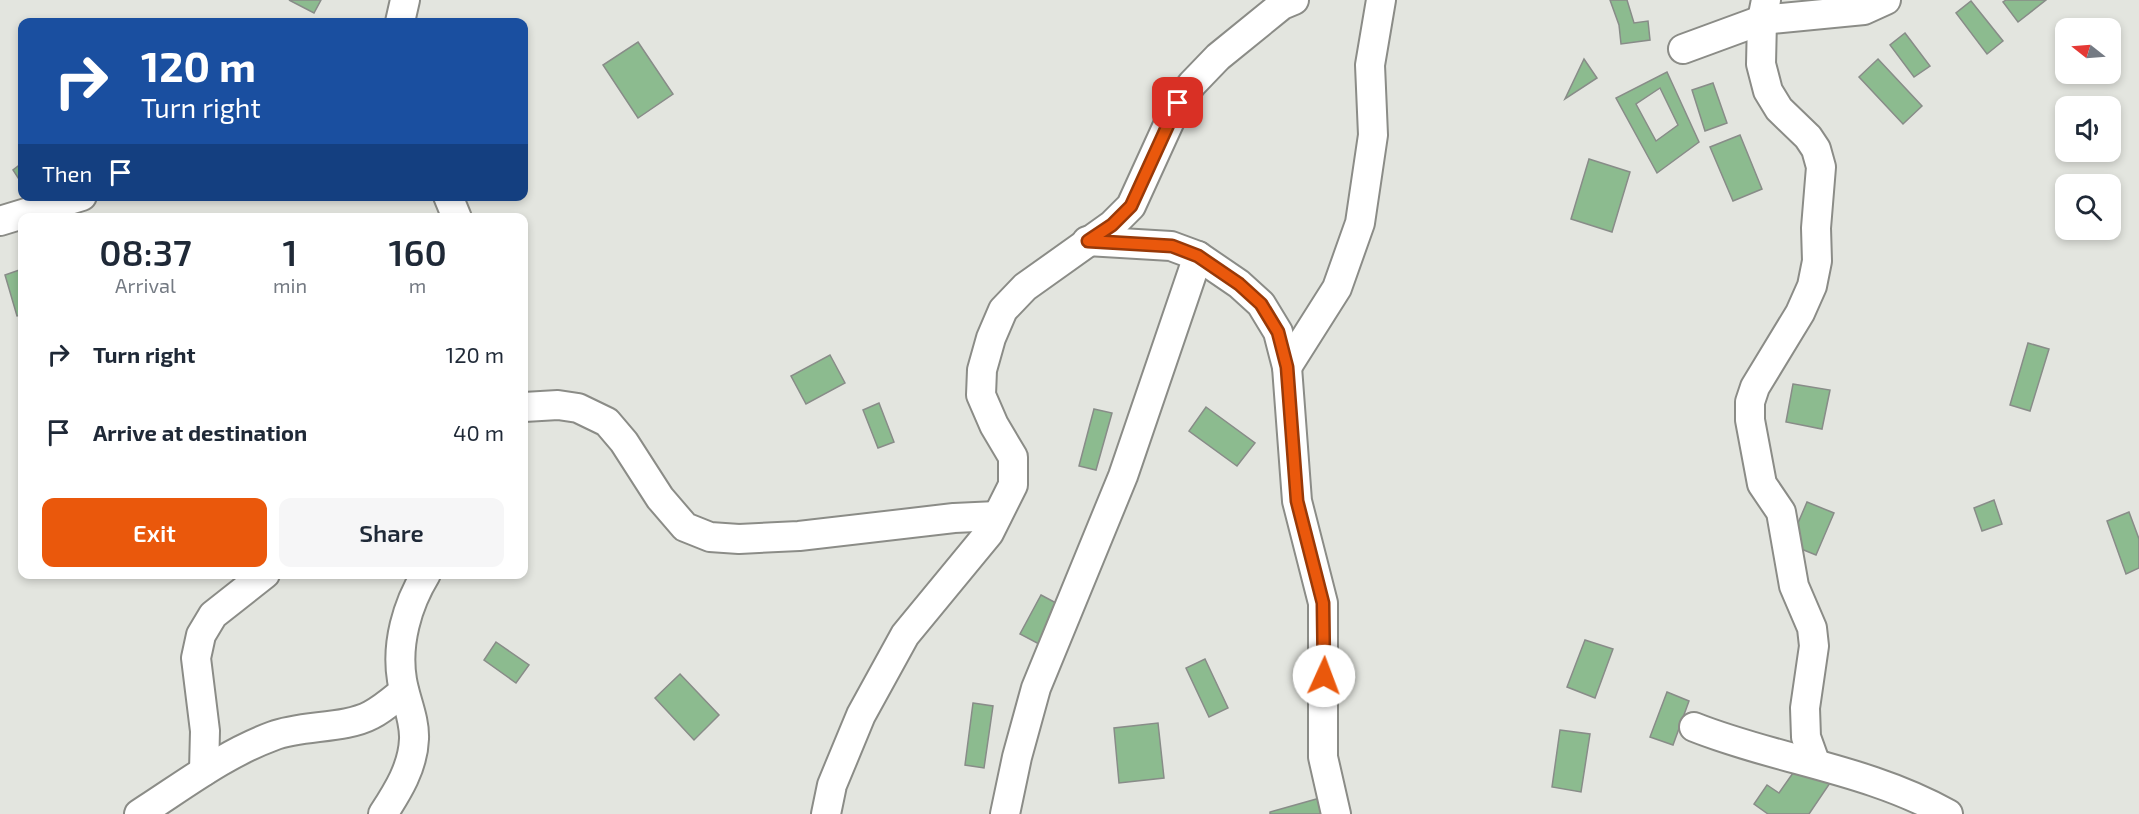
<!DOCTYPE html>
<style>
:root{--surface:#fff;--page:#f6f6f7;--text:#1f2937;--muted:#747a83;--accent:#ea580c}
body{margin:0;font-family:"Exo 2",sans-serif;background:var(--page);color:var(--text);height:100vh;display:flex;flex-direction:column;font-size:22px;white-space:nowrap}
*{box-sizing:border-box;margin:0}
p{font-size:20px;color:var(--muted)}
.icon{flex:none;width:33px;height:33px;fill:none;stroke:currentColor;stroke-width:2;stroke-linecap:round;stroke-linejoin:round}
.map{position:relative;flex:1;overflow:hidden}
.panel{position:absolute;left:18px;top:213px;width:510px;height:366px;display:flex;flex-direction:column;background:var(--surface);border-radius:12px;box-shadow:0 3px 9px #0003}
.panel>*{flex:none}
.top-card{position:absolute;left:18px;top:18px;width:510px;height:183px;border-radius:12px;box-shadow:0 3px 9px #0003;background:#1a4fa0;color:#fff;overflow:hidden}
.needle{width:39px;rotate:287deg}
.buttons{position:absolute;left:2055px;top:18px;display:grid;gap:12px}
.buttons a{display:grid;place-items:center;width:66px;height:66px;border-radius:12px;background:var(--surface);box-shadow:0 3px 9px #0003;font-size:30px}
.pin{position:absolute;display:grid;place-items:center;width:51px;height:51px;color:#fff;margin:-26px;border-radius:12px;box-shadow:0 3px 9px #0006}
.me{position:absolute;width:66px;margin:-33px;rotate:2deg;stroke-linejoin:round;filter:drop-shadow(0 0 4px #0008)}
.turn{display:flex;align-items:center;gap:21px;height:126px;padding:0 24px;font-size:27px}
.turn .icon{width:78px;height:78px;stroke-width:2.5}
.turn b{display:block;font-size:42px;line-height:51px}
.then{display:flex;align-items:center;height:57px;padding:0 24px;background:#0003;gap:12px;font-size:22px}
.eta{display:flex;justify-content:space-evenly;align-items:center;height:102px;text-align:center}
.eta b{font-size:36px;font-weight:600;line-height:42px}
.primary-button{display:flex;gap:12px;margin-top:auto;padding:12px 24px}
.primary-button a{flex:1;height:69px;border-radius:12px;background:var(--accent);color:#fff;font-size:24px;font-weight:600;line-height:69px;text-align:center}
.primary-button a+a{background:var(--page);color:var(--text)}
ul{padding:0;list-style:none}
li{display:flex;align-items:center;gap:18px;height:78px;padding:0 24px}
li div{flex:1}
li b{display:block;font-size:22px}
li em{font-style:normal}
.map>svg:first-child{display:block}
</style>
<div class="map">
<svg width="2139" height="814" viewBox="0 0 2139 814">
<rect width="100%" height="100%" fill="#e3e5df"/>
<g fill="#8cbb8f" stroke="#888c88" stroke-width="1.5" fill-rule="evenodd">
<path d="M 289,0 L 321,0 L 314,13 Z"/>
<path d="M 1610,0 L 1627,0 L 1634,23 L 1648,21 L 1650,40 L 1621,44 L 1619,25 Z"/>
<path d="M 2006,0 L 2046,0 L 2018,22 L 2003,2 Z"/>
<path d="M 1971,1 L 2003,41 L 1987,54 L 1956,13 Z"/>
<path d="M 1905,33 L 1930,66 L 1914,77 L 1890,45 Z"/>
<path d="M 638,42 L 673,94 L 638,118 L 603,65 Z"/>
<path d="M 1584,59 L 1597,78 L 1565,99 Z"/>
<path d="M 1878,59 L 1922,106 L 1903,124 L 1859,77 Z"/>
<path d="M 1667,72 L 1699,142 L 1657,173 L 1616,98 ZM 1660,88 L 1678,125 L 1656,141 L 1636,104 Z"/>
<path d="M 1713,83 L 1727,123 L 1705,131 L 1692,90 Z"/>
<path d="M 1740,135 L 1762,189 L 1733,201 L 1710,147 Z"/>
<path d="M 1589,159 L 1630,172 L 1612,232 L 1571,219 Z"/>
<path d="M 22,163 L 22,184 L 13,170 Z"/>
<path d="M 22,269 L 22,315 L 17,316 L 5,275 Z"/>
<path d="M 2028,343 L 2049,349 L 2030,411 L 2010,405 Z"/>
<path d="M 830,355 L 845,383 L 806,404 L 791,376 Z"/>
<path d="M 1793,384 L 1830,390 L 1822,429 L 1786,422 Z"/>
<path d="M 879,403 L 894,442 L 878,448 L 863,410 Z"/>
<path d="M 1206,407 L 1255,443 L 1237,466 L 1189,431 Z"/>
<path d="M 1094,409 L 1112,413 L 1096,470 L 1079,466 Z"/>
<path d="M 1994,500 L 2002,524 L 1982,531 L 1974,508 Z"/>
<path d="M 1807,502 L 1834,513 L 1816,555 L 1789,544 Z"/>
<path d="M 2129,512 L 2139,539 L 2139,568 L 2126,574 L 2107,521 Z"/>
<path d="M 1041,595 L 1060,605 L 1039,644 L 1020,634 Z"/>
<path d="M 1585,640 L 1613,649 L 1595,698 L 1567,687 Z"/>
<path d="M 496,642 L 529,665 L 516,683 L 484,660 Z"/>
<path d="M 1205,659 L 1228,708 L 1209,717 L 1186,668 Z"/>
<path d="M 680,674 L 719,715 L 694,740 L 655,698 Z"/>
<path d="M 1667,692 L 1689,701 L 1673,745 L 1650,737 Z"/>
<path d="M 973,703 L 993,706 L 984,768 L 965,765 Z"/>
<path d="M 1158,723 L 1164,778 L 1119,783 L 1114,728 Z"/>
<path d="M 1560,730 L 1590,734 L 1581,792 L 1552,787 Z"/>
<path d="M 1800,763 L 1830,783 L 1809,814 L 1768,814 L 1754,804 L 1767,785 L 1779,793 Z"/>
<path d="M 1320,798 L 1324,814 L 1270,814 L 1270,812 Z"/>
</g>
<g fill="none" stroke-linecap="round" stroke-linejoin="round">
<g stroke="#8b8c87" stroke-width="32">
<g id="street">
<path d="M 1766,0 L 1762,20 L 1761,64 L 1768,91 L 1779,109 L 1808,137 L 1816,149 L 1821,167 L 1816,228 L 1817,261 L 1812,286 L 1800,313 L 1755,387 L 1750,402 L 1750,420 L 1762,484 L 1781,512 L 1794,586 L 1812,628 L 1814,646 L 1805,708 L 1806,737 L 1815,762"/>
<path d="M 400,22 L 405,0"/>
<path d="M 1683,49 L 1762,20 L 1864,10 L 1886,0"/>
<path d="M 448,196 L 457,218"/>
<path d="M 0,221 L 82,196"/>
<path d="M 1087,241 L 1171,246 L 1198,256 L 1239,284 L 1261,304 L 1278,332 L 1287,367 L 1297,501 L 1323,603 L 1323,757 L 1336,814"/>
<path d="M 1287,367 L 1337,288 L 1360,223 L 1373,135 L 1370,65 L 1381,0"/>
<path d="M 524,407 L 558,405 L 578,408 L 607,422 L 624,442 L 660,498 L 685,527 L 710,537 L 739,539 L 799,536 L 954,518 L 997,516"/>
<path d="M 1694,727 C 1777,760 1868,769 1948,814"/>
<path d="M 204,771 L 205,731 L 196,658 L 201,635 L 213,615 L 265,574"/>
<path d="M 139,814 C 183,786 224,754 273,736 C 302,725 345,729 371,715 C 383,709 394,699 404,691"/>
<path d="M 383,814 C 398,791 413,767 414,739 C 415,719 405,699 402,680 C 396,644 407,605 426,574"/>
<path d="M 826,814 L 832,785 L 861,715 L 905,635 L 989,533 L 1013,485 L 1013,457 L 994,425 L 981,395 L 982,370 L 991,338 L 1003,310 L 1025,287 L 1112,225 L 1131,206 L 1178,103 L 1192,84 L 1218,57 L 1282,5 L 1294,0"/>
<path d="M 1005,814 L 1017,757 L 1036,688 L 1123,476 L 1198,256"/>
</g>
</g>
<use href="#street" stroke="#fff" stroke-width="28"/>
</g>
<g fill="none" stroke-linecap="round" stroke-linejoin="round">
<g stroke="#983908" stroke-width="15">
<path id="route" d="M 1178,103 L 1131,206 L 1112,225 L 1088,241 L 1172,246 L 1198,256 L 1239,284 L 1261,304 L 1278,332 L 1287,367 L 1297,501 L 1323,603 L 1324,676"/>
</g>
<use href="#route" stroke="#ea580c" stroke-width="10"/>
</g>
</svg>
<div class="buttons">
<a><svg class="needle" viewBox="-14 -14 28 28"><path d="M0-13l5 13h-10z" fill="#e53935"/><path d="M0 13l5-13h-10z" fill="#747a83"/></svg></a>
<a><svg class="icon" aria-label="sound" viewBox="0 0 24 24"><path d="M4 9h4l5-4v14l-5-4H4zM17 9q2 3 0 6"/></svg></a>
<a><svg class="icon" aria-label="search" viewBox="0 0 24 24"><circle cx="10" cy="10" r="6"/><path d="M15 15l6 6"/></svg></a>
</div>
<div class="pin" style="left:1178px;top:103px;background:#d93025"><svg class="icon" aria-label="arrive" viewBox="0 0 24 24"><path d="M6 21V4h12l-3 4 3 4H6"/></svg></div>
<svg class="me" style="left:1324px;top:676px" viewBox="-20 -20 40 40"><circle r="19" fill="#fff"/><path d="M0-13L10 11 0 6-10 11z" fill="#ea580c"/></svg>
<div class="top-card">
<div class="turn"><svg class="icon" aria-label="right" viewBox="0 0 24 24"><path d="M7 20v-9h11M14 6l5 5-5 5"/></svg><div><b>120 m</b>Turn right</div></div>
<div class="then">Then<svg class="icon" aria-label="arrive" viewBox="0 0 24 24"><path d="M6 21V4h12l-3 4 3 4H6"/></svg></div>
</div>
<section class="panel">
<div class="eta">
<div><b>08:37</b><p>Arrival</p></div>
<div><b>1</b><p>min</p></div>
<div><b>160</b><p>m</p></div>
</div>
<ul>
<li><svg class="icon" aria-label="right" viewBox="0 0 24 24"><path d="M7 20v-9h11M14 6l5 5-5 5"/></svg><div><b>Turn right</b></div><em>120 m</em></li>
<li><svg class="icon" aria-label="arrive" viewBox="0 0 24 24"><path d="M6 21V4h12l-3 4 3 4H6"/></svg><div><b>Arrive at destination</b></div><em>40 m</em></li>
</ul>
<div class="primary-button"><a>Exit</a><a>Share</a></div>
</section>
</div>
